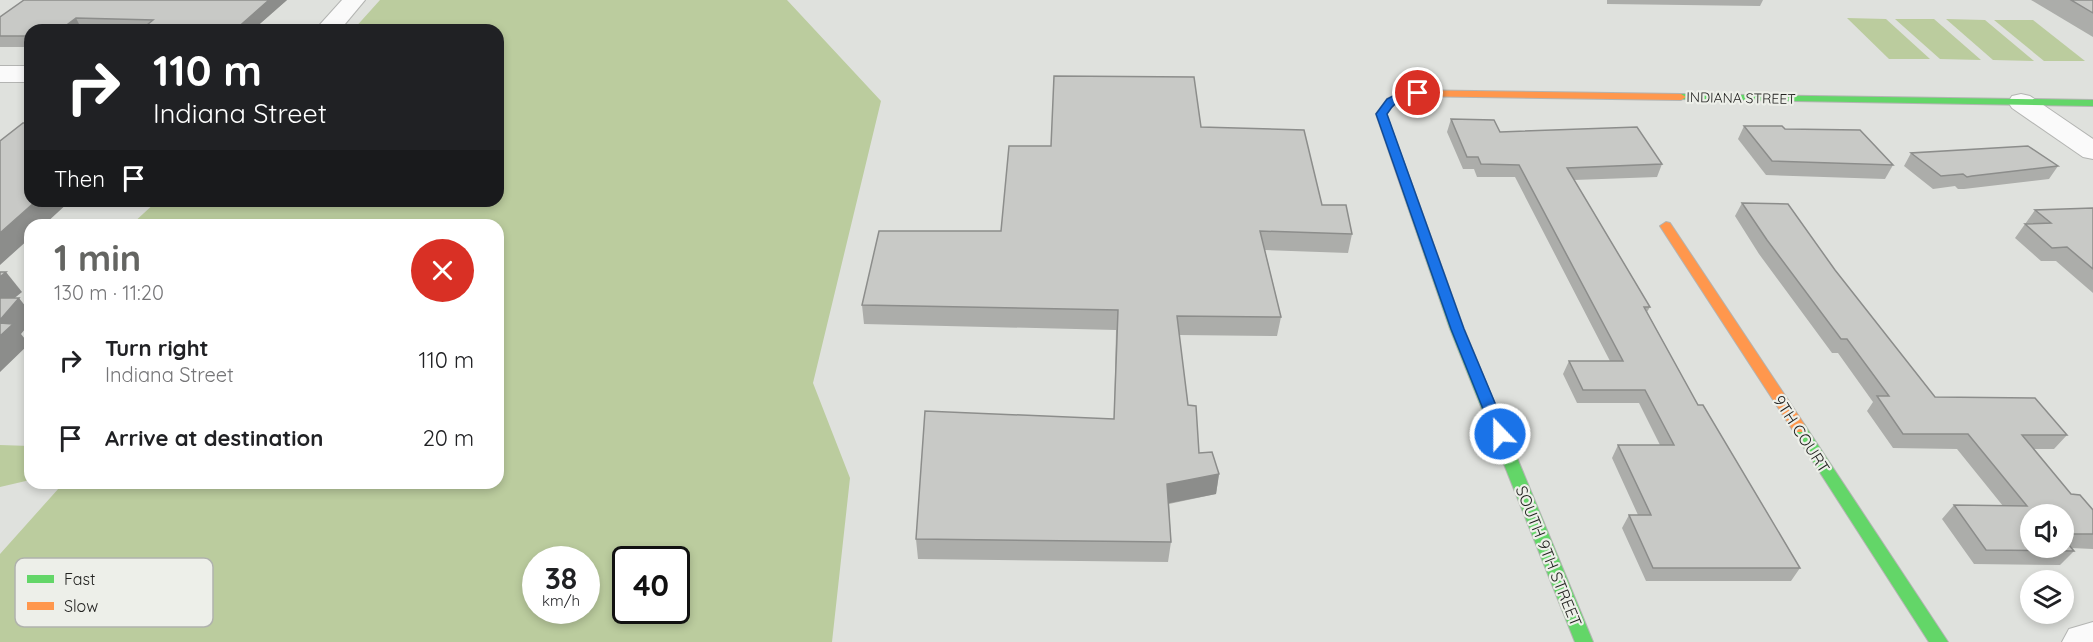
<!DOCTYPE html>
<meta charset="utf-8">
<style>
:root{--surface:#fff;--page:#f2f2f2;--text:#202124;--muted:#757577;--accent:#646562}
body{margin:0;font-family:Quicksand,sans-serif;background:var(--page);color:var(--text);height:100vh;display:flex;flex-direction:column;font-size:22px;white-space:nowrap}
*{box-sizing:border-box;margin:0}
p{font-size:20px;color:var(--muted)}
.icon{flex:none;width:33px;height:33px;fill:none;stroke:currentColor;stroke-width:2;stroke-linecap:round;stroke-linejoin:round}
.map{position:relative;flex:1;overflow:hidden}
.side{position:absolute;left:24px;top:219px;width:480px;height:270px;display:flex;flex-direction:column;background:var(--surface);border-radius:18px;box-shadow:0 3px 9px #0003}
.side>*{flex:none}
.guide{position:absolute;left:24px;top:24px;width:480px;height:183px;border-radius:18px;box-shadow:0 3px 9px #0003;background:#202124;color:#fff;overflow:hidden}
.controls{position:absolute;left:2020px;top:504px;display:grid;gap:12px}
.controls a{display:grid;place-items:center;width:54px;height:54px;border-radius:50%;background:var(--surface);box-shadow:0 3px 9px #0003;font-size:30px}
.speed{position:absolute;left:522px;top:546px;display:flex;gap:12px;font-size:30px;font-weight:700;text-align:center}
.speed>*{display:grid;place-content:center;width:78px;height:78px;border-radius:50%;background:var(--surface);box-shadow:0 3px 9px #0003;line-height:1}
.speed small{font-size:15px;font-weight:400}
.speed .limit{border:3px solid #111;border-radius:9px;background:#fff;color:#111}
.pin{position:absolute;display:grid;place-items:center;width:51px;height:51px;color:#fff;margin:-26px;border:3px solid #fff;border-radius:50%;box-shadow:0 2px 6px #0007}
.me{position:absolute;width:66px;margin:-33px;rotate:338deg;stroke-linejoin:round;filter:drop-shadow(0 0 4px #0008)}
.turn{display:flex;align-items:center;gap:21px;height:126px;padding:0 30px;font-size:27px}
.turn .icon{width:78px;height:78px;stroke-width:2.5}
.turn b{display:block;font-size:42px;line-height:51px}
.then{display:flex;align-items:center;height:57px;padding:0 30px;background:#0003;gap:12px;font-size:22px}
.round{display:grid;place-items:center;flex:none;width:63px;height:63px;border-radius:32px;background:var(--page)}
.head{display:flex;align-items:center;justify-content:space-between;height:102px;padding:0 30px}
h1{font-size:36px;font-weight:700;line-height:45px;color:var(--accent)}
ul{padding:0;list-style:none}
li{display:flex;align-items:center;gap:18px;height:78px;padding:0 30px}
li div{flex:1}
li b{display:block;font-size:22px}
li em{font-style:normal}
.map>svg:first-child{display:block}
</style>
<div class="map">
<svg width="2093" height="642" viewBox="0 0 2093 642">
<rect width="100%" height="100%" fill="#dfe1dd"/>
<g fill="#bbcc9e" fill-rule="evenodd">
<path d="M 380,0 L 787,0 L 881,101 L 813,383 L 850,478 L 832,642 L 0,642 L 0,554 L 59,488 L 83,487 L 86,483 L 498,483 L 498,225 L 131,225 L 157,201 L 498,201 L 498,30 L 353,30 ZM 536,560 L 586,560 L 586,610 L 536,610 ZM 626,560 L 676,560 L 676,610 L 626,610 Z"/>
<path d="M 1847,18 L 1886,19 L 1930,59 L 1889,59 Z"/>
<path d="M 1895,19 L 1934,19 L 1981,60 L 1940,59 Z"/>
<path d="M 1946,19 L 1985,20 L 2034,61 L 1993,60 Z"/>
<path d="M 1994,20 L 2033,20 L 2085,61 L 2044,61 Z"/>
<path d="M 0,445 L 30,446 L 30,480 L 0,487 Z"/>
</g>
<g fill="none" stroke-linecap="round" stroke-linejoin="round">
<g stroke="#b3b4b2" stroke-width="2">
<g id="street">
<path d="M 342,0 L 365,0 L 340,30 L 315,30 Z"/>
<rect x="0" y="66" width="30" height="16"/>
<path d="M 2021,94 L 2030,96 L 2093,139 L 2093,159 L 2083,157 L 2012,108 L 2008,102 L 2012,96 Z"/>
<path d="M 2093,622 L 2093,642 L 2062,642 L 2069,629 Z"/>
</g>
</g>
<g stroke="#b3b4b2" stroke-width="2">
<g id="fast">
<path d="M 1681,94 L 2093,100 L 2093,106 L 1677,99 L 1676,97 Z"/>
<path d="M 1407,183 L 1413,187 L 1464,329 L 1593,642 L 1575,642 L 1450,329 L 1401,187 Z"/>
<path d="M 1799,423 L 1804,424 L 1948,642 L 1929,642 L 1794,432 L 1792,428 L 1794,424 Z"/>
</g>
</g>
<g stroke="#b3b4b2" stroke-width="2">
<g id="slow">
<path d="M 1405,90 L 1681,94 L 1686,97 L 1681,100 L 1407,96 L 1395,103 L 1386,114 L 1413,187 L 1407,191 L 1401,187 L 1376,114 L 1387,99 Z"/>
<path d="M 1666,222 L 1670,223 L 1804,424 L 1806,428 L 1804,432 L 1794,432 L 1660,226 Z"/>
</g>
</g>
<use href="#street" fill="#fafafa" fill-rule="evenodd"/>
<use href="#fast" fill="#63d668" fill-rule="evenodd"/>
<use href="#slow" fill="#ff974d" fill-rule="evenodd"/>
</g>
<g fill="#acadaa" fill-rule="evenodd">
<path d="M 287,0 L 253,30 L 30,30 L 30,47 L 0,47 L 0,17 Z"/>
<path d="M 1607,0 L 1763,0 L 1760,6 L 1607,4 Z"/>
<path d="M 2031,0 L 2093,0 L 2093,37 Z"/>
<path d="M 1451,119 L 1500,132 L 1662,164 L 1657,177 L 1574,180 L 1650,307 L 1647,312 L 1698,405 L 1800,568 L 1791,581 L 1646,581 L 1622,528 L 1629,515 L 1638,515 L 1612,458 L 1618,445 L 1660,445 L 1639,403 L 1577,403 L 1563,374 L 1569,361 L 1610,361 L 1515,177 L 1477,177 L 1474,169 L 1463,169 L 1447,132 Z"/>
<path d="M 1744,126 L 1785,129 L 1893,165 L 1885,179 L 1766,175 L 1738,139 Z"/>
<path d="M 1201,127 L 1322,205 L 1352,234 L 1348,253 L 1265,250 L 1281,317 L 1277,336 L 1179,335 L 1188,405 L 1199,453 L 1219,474 L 1216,494 L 1169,504 L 1171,542 L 1168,562 L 918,559 L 916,539 L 1114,419 L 1116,330 L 864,324 L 862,305 L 1001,231 L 1051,146 Z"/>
<path d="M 1911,153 L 2058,166 L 2049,179 L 1964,189 L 1958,189 L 1955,186 L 1933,189 L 1904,166 Z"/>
<path d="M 1742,203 L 1835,270 L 1935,397 L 2067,435 L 2054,449 L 2034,449 L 2071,494 L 2093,510 L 2093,549 L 2071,548 L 2074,551 L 2060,565 L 1974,564 L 1942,519 L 1954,505 L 2003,506 L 1957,449 L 1893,448 L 1867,411 L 1873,402 L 1838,353 L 1832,353 L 1759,254 L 1735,216 ZM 2064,514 L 2064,548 L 2031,548 Z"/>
<path d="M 2093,208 L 2093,293 L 2056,261 L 2041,261 L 2015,238 L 2035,210 Z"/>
</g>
<g fill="#8c8d8b">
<path d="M 269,0 L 287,0 L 253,30 L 235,30 Z"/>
<path d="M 76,18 L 82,30 L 60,30 Z"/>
<path d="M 36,201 L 70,201 L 44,225 L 30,225 L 30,238 L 0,265 L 0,233 Z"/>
<path d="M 6,272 L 22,292 L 0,310 L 0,277 Z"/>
<path d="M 19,298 L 30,312 L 30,323 L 21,334 L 29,344 L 0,372 L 0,320 Z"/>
<path d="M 1219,474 L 1216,494 L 1165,504 L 1167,484 Z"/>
</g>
<g fill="#c8c9c6" stroke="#8c8d8b" stroke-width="1.5">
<path d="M 24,0 L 269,0 L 235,30 L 141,30 L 153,20 L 76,18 L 60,30 L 30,30 L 30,36 L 0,36 L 0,17 Z"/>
<path d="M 2071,0 L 2093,0 L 2093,13 Z"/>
<path d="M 1054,76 L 1194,77 L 1201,127 L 1304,130 L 1322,205 L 1346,205 L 1352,234 L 1260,231 L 1281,317 L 1177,316 L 1188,405 L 1196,406 L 1199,453 L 1212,452 L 1219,474 L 1167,484 L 1171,542 L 916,539 L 925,411 L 1114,419 L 1118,310 L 862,305 L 879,231 L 1001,231 L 1009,146 L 1051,146 Z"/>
<path d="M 1451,119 L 1494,120 L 1500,132 L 1637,127 L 1662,164 L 1567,168 L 1650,307 L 1644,307 L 1698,405 L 1703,405 L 1800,568 L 1653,568 L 1629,515 L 1651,515 L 1618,445 L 1674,445 L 1645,390 L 1583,390 L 1569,361 L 1623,361 L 1519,165 L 1481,164 L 1478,157 L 1467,157 Z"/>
<path d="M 23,123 L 30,123 L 30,201 L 36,201 L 0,233 L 0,141 Z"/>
<path d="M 1744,126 L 1782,126 L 1785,129 L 1860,130 L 1893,165 L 1772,161 Z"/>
<path d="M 2028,146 L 2058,166 L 1972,176 L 1967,177 L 1963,174 L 1941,176 L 1911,153 Z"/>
<path d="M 1742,203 L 1788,204 L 1835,270 L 1935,397 L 2035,398 L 2067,435 L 2022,435 L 2071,494 L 2080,495 L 2093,510 L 2093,534 L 2064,534 L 2064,514 L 2031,514 L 2031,548 L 2064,548 L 2064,539 L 2074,551 L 1986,550 L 1954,505 L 2027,506 L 1968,434 L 1903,434 L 1877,396 L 1889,396 L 1847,339 L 1841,339 L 1767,240 Z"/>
<path d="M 2093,208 L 2093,269 L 2067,247 L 2052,248 L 2025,224 L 2051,223 L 2035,210 Z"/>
<path d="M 0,272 L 6,272 L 0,277 Z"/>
<path d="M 0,298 L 19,298 L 0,320 Z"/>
<path d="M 0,323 L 13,324 L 0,336 Z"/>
</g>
<path fill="#1a73e8" stroke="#114b97" stroke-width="1.5" d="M 1405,90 L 1418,90 L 1423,93 C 1418,97 1415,95 1409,96 C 1399,98 1392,106 1387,114 L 1464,329 L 1508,434 L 1506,438 L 1495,438 L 1493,434 L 1451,329 L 1376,114 L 1387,99 Z"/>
<g text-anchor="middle" stroke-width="4.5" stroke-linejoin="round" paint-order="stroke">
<g font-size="14" fill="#222220" stroke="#edefe9">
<text transform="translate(1741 98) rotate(1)" y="5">INDIANA STREET</text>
</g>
<g font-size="16" fill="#222220" stroke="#edefe9">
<text transform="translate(1802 434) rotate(57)" y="6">9TH COURT</text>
<text transform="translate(1549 556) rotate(68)" y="6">SOUTH 9TH STREET</text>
</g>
</g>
<rect x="15" y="558" width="198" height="69" rx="9" fill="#edefe9" stroke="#b0b2ad" stroke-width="1.5"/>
<rect x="27" y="575" width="27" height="8" fill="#63d668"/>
<rect x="27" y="602" width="27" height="8" fill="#ff974d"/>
<g font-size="16" fill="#222220">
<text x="64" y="585">Fast</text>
<text x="64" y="612">Slow</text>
</g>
</svg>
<div class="controls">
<a><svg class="icon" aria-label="sound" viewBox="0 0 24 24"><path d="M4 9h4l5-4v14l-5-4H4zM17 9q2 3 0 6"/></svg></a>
<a><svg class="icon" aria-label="layers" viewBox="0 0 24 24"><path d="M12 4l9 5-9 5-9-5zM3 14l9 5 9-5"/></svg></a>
</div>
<div class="speed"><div>38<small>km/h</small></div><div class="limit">40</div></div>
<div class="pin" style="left:1418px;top:93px;background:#d93025"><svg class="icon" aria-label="arrive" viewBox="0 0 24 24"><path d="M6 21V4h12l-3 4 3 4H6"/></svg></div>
<svg class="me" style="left:1500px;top:434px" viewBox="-20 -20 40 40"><circle r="17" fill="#1a73e8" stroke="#fff" stroke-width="3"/><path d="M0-11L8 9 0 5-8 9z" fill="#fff"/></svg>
<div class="guide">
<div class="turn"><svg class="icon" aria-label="right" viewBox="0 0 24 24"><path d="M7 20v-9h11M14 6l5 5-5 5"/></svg><div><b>110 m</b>Indiana Street</div></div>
<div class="then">Then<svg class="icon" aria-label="arrive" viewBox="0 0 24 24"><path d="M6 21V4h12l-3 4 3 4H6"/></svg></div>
</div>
<section class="side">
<div class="head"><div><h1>1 min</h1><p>130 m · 11:20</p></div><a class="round" style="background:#d93025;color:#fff"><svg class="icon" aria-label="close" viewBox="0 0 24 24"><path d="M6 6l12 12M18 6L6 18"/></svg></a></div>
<ul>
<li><svg class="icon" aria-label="right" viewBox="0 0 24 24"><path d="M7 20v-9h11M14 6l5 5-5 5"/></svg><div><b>Turn right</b><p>Indiana Street</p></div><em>110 m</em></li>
<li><svg class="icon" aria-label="arrive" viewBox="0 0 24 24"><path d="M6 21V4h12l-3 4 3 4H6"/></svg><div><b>Arrive at destination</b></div><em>20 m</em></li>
</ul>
</section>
</div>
